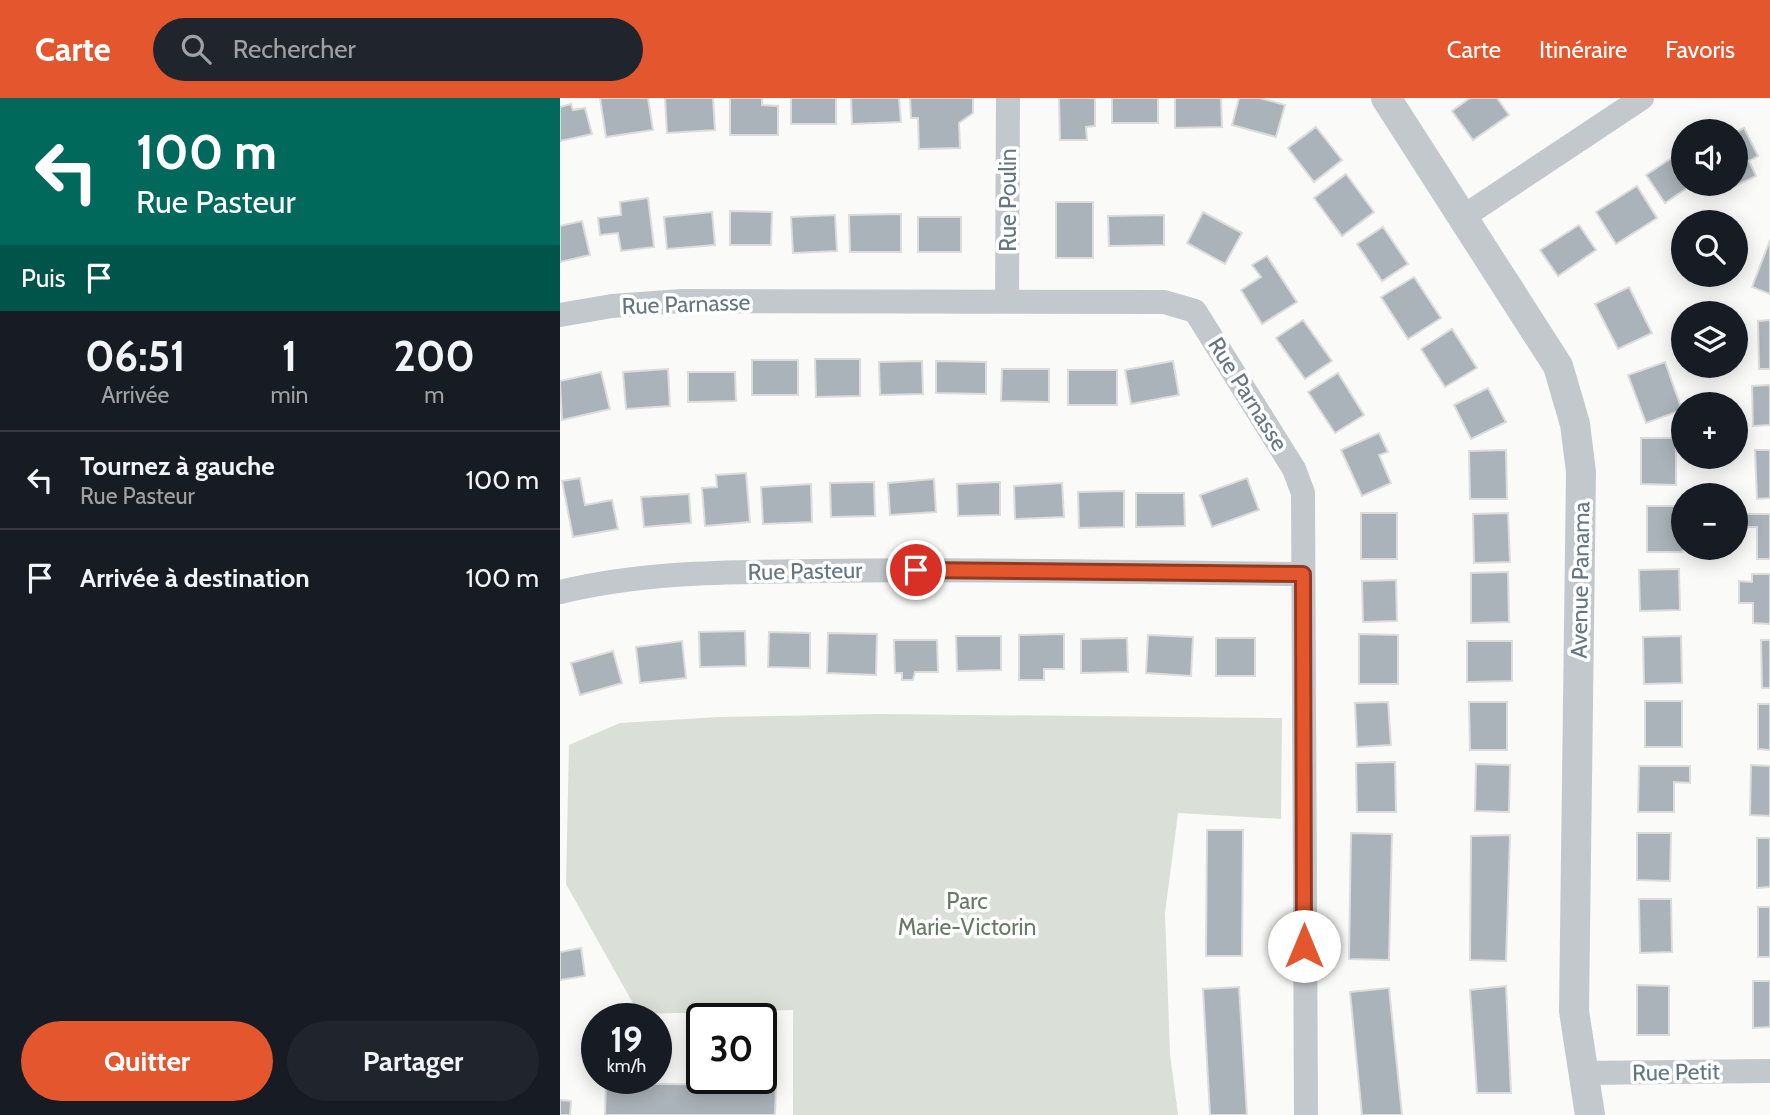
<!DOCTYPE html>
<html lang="fr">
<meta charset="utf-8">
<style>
:root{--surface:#171b24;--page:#20242c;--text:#f1f3f6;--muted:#9ea1a6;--line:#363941;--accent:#e4572e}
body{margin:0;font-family:Cabin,sans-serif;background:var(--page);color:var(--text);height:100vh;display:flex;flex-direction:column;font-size:26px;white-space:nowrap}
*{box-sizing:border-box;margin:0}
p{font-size:23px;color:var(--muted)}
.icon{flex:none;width:38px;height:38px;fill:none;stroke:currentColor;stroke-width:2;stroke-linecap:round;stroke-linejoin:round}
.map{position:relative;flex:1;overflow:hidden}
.side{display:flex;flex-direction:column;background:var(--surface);width:560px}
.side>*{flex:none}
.top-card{background:#00695c;color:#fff;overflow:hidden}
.buttons{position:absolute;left:1111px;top:21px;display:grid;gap:14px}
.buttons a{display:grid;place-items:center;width:77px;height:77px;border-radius:50%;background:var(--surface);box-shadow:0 4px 18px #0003;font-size:35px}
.speed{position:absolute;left:21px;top:905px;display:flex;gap:14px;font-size:35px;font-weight:700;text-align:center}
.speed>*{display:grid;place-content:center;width:91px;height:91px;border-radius:50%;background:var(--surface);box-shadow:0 4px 18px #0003;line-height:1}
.speed small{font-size:18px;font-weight:400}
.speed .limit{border:4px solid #111;border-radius:10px;background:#fff;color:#111}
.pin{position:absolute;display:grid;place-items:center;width:60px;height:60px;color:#fff;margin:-30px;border:4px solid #fff;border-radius:50%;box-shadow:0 2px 7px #0007}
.me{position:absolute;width:77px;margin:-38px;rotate:0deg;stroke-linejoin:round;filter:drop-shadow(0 0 5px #0008)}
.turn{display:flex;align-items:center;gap:24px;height:147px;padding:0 21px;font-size:32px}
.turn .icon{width:91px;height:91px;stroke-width:2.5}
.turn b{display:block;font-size:49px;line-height:60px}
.then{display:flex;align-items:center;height:66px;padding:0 21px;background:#0003;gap:14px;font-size:26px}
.eta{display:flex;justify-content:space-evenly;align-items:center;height:119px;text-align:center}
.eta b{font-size:42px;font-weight:700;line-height:49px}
.primary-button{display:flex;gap:14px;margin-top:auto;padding:14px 21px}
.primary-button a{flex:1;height:80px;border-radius:42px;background:var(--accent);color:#fff;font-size:28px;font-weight:700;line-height:80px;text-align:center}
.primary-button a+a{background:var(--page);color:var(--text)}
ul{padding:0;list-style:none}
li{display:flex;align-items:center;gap:21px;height:98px;padding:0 21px;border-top:2px solid var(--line)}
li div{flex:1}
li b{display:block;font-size:26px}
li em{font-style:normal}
header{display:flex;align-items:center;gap:42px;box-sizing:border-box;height:98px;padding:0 35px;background:var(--accent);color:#fff}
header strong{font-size:33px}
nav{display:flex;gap:38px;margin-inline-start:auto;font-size:24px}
.search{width:490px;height:63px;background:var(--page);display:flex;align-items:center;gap:18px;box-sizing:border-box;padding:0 24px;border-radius:38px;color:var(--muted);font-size:26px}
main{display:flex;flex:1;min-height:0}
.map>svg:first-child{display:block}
</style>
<header>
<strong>Carte</strong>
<div class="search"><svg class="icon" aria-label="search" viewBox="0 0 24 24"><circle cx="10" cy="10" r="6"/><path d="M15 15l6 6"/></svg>Rechercher</div>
<nav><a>Carte</a><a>Itinéraire</a><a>Favoris</a></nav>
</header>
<main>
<section class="side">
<div class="top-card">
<div class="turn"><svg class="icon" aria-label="left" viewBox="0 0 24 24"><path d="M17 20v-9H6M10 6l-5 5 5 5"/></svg><div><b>100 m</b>Rue Pasteur</div></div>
<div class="then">Puis<svg class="icon" aria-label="arrive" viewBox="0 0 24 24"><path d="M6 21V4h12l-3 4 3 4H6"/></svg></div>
</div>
<div class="eta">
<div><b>06:51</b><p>Arrivée</p></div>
<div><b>1</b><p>min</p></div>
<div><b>200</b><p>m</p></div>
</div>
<ul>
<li><svg class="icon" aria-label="left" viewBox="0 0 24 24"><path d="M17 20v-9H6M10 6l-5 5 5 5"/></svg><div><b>Tournez à gauche</b><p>Rue Pasteur</p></div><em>100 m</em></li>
<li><svg class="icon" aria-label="arrive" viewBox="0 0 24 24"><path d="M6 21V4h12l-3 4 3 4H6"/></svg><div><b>Arrivée à destination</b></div><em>100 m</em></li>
</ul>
<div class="primary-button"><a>Quitter</a><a>Partager</a></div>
</section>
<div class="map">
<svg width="1210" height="1017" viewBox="0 0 1210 1017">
<rect width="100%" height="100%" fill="#fafaf8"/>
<path fill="#dadfd7" d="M 319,616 L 722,620 L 721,721 L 618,715 L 605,815 L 610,956 L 618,1017 L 233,1017 L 233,912 L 79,916 L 6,786 L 9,647 L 60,625 L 159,619 Z"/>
<g fill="#aab3b9" stroke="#dcdcda" stroke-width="2">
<path d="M 40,0 L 88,0 L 93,32 L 46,39 Z"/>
<path d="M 105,0 L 153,0 L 155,32 L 107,35 Z"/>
<path d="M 170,0 L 202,0 L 202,7 L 218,8 L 218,37 L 170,37 Z"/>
<rect x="231" y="0" width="45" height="26"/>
<path d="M 291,0 L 339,0 L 341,24 L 292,26 Z"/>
<path d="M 350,0 L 413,0 L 413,15 L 399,25 L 400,50 L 359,51 L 358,20 L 351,20 Z"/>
<path d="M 499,0 L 535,0 L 535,28 L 526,29 L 527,42 L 500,42 Z"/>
<rect x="552" y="0" width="46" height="25"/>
<path d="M 615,0 L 661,0 L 662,29 L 615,30 Z"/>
<path d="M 679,0 L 700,0 L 725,7 L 716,39 L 672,27 Z"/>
<path d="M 910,0 L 937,0 L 949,17 L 913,42 L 892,13 Z"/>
<path d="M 11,6 L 13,12 L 25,10 L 32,36 L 0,43 L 0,9 Z"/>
<path d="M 756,29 L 782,62 L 754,84 L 728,50 Z"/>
<path d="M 1184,30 L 1198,58 L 1189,63 L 1196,78 L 1175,88 L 1176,34 Z"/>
<path d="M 1124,52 L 1124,86 L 1133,86 L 1105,105 L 1086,77 Z"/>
<path d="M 786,76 L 814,114 L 782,138 L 754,100 Z"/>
<path d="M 1077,88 L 1097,120 L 1056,146 L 1036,114 Z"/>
<path d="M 88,100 L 94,149 L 61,153 L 58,135 L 40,137 L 38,120 L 61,117 L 60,104 Z"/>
<rect x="496" y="104" width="37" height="56"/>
<path d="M 170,113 L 212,114 L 211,147 L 170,147 Z"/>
<path d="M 152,114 L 155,147 L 107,151 L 104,119 Z"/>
<path d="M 643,114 L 682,135 L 665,166 L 627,145 Z"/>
<path d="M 341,116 L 341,154 L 290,154 L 289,117 Z"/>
<path d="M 275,117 L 277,153 L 233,155 L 231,119 Z"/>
<path d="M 604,117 L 604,147 L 549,148 L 548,118 Z"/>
<rect x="358" y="119" width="43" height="35"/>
<path d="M 22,123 L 30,157 L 0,164 L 0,128 Z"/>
<path d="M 1019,127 L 1036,152 L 998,178 L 980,152 Z"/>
<path d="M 823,129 L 848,166 L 822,183 L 797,146 Z"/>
<path d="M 1210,142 L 1210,196 L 1192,189 Z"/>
<path d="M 707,158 L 737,204 L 702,226 L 681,192 L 701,179 L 692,167 Z"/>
<path d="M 854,179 L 881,220 L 848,241 L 821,199 Z"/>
<path d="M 1069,189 L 1092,235 L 1058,251 L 1035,206 Z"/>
<path d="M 743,222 L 772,263 L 745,281 L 716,240 Z"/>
<path d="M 1210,222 L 1210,271 L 1199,271 L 1198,223 Z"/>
<path d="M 892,231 L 917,270 L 885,289 L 861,251 Z"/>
<path d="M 255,261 L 300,261 L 300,298 L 256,299 Z"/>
<rect x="192" y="262" width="46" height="35"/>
<path d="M 362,263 L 363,296 L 320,297 L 319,264 Z"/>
<path d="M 376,263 L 426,264 L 426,296 L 376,295 Z"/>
<path d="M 613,263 L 619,297 L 571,306 L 565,272 Z"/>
<path d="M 1105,264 L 1122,312 L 1086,325 L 1068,277 Z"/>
<path d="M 108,271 L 110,308 L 66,311 L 63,274 Z"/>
<path d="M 442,271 L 489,271 L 489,304 L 441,303 Z"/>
<rect x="508" y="272" width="49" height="35"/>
<path d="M 41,274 L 50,311 L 2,322 L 0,283 Z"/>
<path d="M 128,274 L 175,274 L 176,303 L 128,304 Z"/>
<path d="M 778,275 L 804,317 L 775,335 L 748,294 Z"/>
<path d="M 1210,287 L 1210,327 L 1193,328 L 1192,288 Z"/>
<path d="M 928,290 L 946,324 L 911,341 L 894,307 Z"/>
<path d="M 819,335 L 828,354 L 819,357 L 831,385 L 802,398 L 781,352 Z"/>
<path d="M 1081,340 L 1116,340 L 1116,387 L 1081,386 Z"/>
<path d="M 946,352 L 947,401 L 910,401 L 909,353 Z"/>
<path d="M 1195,352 L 1210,352 L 1210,400 L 1197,401 Z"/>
<path d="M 186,375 L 190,424 L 145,428 L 142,390 L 157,389 L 156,377 Z"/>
<path d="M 20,380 L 25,407 L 52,402 L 58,431 L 13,439 L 2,383 Z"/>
<path d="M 687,380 L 699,412 L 652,429 L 640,397 Z"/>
<path d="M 374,381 L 376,414 L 330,417 L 328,385 Z"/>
<path d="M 314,384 L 315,418 L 271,419 L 270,385 Z"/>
<path d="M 440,384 L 440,417 L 398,418 L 397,386 Z"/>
<path d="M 502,385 L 504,419 L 455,421 L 454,388 Z"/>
<path d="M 251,386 L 252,424 L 203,426 L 201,389 Z"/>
<path d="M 564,393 L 564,429 L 519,430 L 518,394 Z"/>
<path d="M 576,395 L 624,395 L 625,428 L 576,429 Z"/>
<path d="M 129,396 L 131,425 L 84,429 L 81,399 Z"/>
<rect x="1087" y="408" width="36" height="46"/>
<rect x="801" y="415" width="36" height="46"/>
<path d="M 948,415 L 950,464 L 914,465 L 913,416 Z"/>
<path d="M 1182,416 L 1210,416 L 1210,461 L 1197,461 L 1197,429 L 1182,429 Z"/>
<path d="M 1119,471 L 1120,512 L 1080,513 L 1079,472 Z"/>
<path d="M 948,474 L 949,524 L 911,525 L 911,475 Z"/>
<path d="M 1192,476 L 1210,476 L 1210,526 L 1193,525 L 1193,505 L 1179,505 L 1179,483 L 1192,484 Z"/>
<path d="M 836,482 L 837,523 L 803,524 L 802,483 Z"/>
<path d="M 185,533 L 186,568 L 140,569 L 139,534 Z"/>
<path d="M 209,534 L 250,535 L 250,570 L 208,569 Z"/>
<path d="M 268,535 L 317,536 L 316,577 L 267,575 Z"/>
<path d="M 504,536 L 504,571 L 484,571 L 484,582 L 459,582 L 459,537 Z"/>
<path d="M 799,536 L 838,537 L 838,586 L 799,586 Z"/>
<path d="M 588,537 L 633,539 L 631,578 L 586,575 Z"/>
<path d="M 396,538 L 441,538 L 441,572 L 397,573 Z"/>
<path d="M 1121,538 L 1122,585 L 1084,586 L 1083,539 Z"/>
<path d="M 567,540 L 568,574 L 521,575 L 521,541 Z"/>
<rect x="656" y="540" width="39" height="38"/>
<path d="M 334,542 L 377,542 L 378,574 L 355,574 L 353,582 L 342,582 L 342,575 L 335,575 Z"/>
<path d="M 1201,542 L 1210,542 L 1210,590 L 1202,590 Z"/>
<path d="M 122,543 L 126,580 L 80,585 L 76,549 Z"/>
<path d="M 907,543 L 952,543 L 952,583 L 907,584 Z"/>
<path d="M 53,553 L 62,585 L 20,597 L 11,565 Z"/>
<rect x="1085" y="603" width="37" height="46"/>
<path d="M 828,604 L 831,647 L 797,649 L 795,605 Z"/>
<path d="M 909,604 L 947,604 L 947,652 L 910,652 Z"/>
<path d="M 1198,606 L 1210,606 L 1210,652 L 1198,651 Z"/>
<path d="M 835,664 L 836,714 L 797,714 L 796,665 Z"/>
<path d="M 916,666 L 950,667 L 949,714 L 915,713 Z"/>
<path d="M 1191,667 L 1210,668 L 1210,718 L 1190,717 Z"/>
<path d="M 1079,668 L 1130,668 L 1130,685 L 1114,684 L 1114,714 L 1078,714 Z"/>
<path d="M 647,732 L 683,732 L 682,858 L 646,858 Z"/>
<path d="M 791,735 L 832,736 L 829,862 L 789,861 Z"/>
<path d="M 1077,735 L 1111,735 L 1110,783 L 1077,782 Z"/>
<path d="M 950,737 L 946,863 L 910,862 L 911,738 Z"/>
<path d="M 1197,740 L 1210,740 L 1210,789 L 1197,790 Z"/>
<path d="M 1079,801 L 1111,801 L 1112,854 L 1080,855 Z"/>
<rect x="1198" y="809" width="12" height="50"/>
<path d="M 21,850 L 25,878 L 0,882 L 0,854 Z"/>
<path d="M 1193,883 L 1210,883 L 1210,929 L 1193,930 Z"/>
<path d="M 1077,887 L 1109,888 L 1109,937 L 1077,937 Z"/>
<path d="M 946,888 L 951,995 L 917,995 L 910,892 Z"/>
<path d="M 679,889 L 687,1017 L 650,1017 L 643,891 Z"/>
<path d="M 829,890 L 842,1017 L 802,1017 L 790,894 Z"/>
<path d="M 46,985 L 216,988 L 215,1017 L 45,1017 Z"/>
<path d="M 0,1002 L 11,1003 L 10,1017 L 0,1017 Z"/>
</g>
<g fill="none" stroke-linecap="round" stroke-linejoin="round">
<g stroke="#c3c8cc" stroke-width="24">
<path d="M 903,119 L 1082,0"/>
<path d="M 447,203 L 448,0"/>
<path d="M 0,217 L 52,208 L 122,203 L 604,204 L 635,213 L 734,371 L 743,395 L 746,1017"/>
<path d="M 0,494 C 85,473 172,474 259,473 C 420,470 582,475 743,476"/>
<path d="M 1021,975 L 1210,973"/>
</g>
<path stroke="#c3c8cc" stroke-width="30" d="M 826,0 L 998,268 L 1015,326 L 1021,374 L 1014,913 L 1030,1017"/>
</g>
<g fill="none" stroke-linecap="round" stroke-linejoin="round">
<g stroke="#94391e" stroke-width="18">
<path id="route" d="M 356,472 L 743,476 L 744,848"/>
</g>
<use href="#route" stroke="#e4572e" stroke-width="12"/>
</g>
<g text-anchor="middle" stroke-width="7" stroke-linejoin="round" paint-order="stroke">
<g font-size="23" fill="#657683" stroke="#fff">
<text transform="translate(448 102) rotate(-90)" y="8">Rue Poulin</text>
<text transform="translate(126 206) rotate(-2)" y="8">Rue Parnasse</text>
<text transform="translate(688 296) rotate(58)" y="8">Rue Parnasse</text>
<text transform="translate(245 473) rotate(-1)" y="8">Rue Pasteur</text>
<text transform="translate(1020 482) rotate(-89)" y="8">Avenue Panama</text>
<text transform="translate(1116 974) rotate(-1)" y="8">Rue Petit</text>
</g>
<g font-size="23" fill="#687a64" stroke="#fff">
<text x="407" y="811">Parc<tspan x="407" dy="26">Marie-Victorin</tspan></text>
</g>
</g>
</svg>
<div class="buttons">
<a><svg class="icon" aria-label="sound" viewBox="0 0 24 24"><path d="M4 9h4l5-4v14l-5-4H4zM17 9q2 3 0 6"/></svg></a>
<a><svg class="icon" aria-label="search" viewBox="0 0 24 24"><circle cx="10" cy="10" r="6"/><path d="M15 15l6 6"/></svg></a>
<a><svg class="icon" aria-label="layers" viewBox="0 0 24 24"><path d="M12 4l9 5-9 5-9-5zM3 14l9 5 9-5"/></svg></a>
<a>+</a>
<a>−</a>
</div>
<div class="speed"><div>19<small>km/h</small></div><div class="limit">30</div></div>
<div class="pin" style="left:356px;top:472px;background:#d93025"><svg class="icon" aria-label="arrive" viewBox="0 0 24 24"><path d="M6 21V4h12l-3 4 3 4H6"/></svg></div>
<svg class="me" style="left:744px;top:848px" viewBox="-20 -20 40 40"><circle r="19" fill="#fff"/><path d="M0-13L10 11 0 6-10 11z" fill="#e4572e"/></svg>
</div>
</main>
